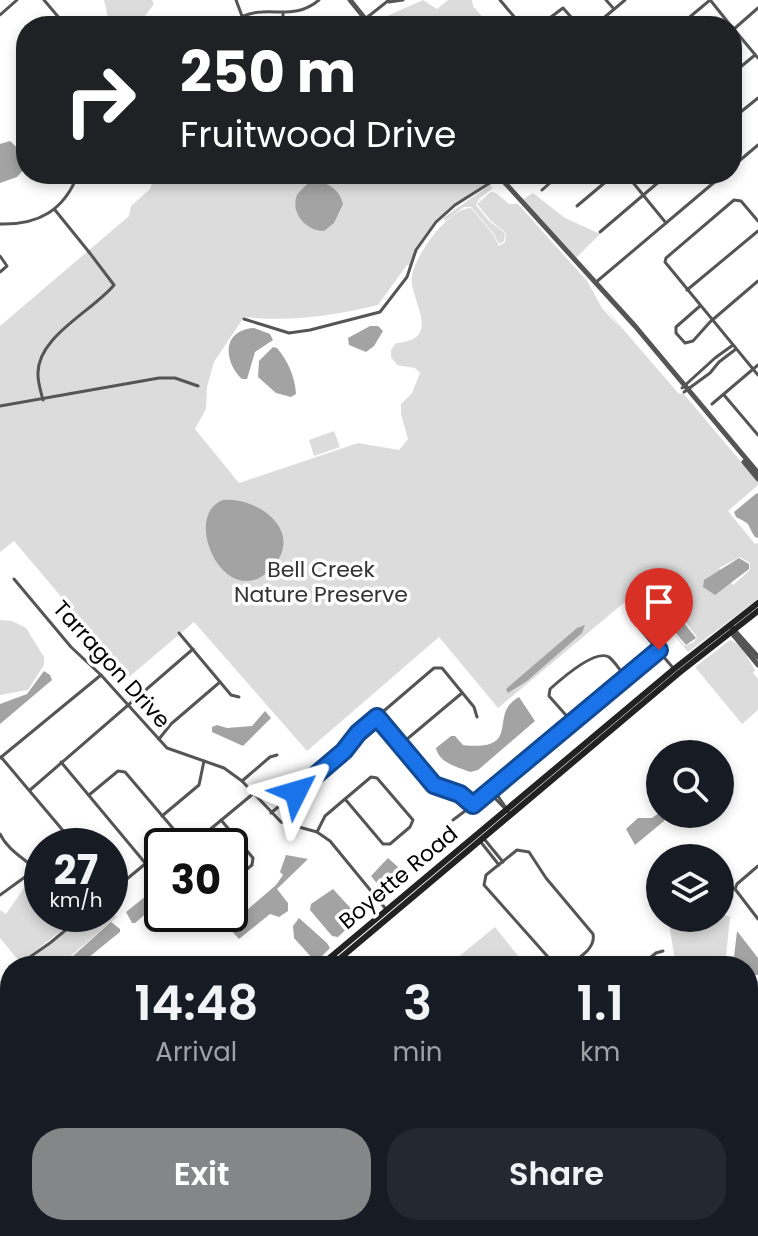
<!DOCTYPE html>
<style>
:root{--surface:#171b24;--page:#242831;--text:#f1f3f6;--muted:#9ea1a6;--accent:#858687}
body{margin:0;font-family:Poppins,sans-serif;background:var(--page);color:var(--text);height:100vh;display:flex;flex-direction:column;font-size:30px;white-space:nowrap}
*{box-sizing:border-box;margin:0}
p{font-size:26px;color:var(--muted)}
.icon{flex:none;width:44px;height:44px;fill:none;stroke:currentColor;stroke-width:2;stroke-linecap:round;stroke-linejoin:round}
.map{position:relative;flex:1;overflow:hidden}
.panel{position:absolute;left:0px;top:956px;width:758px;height:280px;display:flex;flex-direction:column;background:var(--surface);border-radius:32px 32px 0 0;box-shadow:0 4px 12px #0003}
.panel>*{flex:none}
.guide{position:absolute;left:16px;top:16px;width:726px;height:168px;border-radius:32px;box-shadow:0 4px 12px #0003;background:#202124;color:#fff;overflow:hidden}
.fabs{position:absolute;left:646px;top:740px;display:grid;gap:16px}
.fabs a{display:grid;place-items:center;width:88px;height:88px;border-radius:50%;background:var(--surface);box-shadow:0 4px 12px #0003;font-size:40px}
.speed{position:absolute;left:24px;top:828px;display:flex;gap:16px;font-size:40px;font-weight:700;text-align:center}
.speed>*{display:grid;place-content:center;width:104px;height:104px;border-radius:50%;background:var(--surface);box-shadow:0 4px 12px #0003;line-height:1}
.speed small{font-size:20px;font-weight:400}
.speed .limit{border:4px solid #111;border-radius:12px;background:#fff;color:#111}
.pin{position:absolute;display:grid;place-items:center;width:68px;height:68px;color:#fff;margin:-82px -34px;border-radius:50% 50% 50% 0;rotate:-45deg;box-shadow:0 0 8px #0007}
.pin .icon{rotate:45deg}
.me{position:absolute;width:88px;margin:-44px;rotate:50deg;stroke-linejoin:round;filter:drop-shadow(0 0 6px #0008)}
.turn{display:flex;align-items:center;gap:28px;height:168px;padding:0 32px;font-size:36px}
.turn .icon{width:104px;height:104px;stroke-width:2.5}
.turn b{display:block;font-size:56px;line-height:68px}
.eta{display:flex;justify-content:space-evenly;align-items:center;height:136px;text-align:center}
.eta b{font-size:48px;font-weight:600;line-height:56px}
.action{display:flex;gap:16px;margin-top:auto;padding:16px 32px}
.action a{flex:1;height:92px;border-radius:32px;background:var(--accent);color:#fff;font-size:32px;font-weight:600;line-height:92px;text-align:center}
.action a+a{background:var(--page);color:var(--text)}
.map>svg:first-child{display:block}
</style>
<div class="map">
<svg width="758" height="1236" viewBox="0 0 758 1236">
<rect width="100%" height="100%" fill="#fff"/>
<g fill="#dcdcdc" fill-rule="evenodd">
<path d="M 104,0 L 152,0 L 154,4 L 141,21 L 132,20 L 128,26 L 110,26 Z"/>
<path d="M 423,0 L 437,9 L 448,0 L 472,0 L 473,6 L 490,26 L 373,26 L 368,20 L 370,18 L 376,21 Z"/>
<path d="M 155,174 L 490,174 L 483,179 L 487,183 C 453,205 422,225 410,266 L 407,265 L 378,305 C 331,316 293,322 244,317 L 214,362 L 207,387 L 206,409 L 195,429 L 239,483 L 358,443 L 399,450 L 408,439 L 401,414 L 401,404 L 412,393 L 420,373 L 415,368 L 397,365 L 391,357 L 391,350 L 396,343 C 446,339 407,298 412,275 C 416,255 448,208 471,208 L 493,234 L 499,246 L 505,242 L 506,233 L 490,220 L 477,204 L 491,192 L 496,193 L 509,204 L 518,204 L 587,281 L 602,308 L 621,329 L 603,306 L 679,394 L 683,393 L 758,482 L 758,485 L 728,511 L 755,544 L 758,543 L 758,599 L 688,652 L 638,591 L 498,708 L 439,637 L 307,751 L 194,622 L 129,677 L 14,541 L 0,552 L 0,326 L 129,216 L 131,206 L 150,189 ZM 740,557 L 750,563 L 750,570 L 733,585 L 719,568 ZM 654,591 L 669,602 L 697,637 L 694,642 L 685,646 L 660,617 L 657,607 L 647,598 Z"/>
<path d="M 490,185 L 493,188 L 479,199 L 476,205 L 489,221 L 505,233 L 504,241 L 499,244 L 494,234 L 471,207 L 464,207 L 445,221 L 443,218 Z"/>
<path d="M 533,193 L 565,218 L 600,234 L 575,259 L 522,200 Z"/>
<path d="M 334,431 L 340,447 L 314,456 L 309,440 Z"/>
<path d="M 0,620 L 12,621 L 26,628 L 44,657 L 44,665 L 28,690 L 0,695 Z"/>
<path d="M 730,640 C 744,645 748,660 755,670 L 753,673 L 758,679 L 758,710 L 742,724 L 695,667 Z"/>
<path d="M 36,871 L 42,878 L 42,914 L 72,914 L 76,919 L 26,958 L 23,966 L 0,938 L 0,910 L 6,914 Z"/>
<path d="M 110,910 L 117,917 L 72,955 L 64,966 L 52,966 L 51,962 L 35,958 L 31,961 L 31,966 L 28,966 L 28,960 L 51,944 L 87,914 L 110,914 Z"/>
<path d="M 720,913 L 730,917 L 725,966 L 676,966 L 669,924 L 674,918 L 720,918 Z"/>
<path d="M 495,927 L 526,966 L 447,966 Z"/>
<path d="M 748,979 L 758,980 L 758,1026 L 748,1034 Z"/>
<path d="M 748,1212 L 758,1215 L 758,1236 L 630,1236 L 631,1226 L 748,1226 Z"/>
<path d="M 32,1226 L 121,1226 L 129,1236 L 20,1236 Z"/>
<path d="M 498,1226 L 571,1226 L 564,1236 L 491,1236 Z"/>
</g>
<g fill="#a3a3a3">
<path d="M 10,141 L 22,152 L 26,167 L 17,177 L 0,183 L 0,144 Z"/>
<path d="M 311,180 C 327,182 339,188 343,204 L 334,223 L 324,231 C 306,231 290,213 297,195 C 300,190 307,185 311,180 Z"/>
<path d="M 370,326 L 378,326 L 383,331 L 374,346 L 366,352 L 349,345 L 348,338 Z"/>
<path d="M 254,328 L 270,334 L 273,340 L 255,352 L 247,379 L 242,379 C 223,361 222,330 254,328 Z"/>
<path d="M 273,347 L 277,348 C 288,361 295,377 296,394 L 291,397 L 276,393 L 258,377 L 259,361 Z"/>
<path d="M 757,493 L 758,494 L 758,538 L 755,537 C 745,521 753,526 736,517 L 734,512 Z"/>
<path d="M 223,500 C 260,497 306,533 271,569 C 226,615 180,516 223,500 Z"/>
<path d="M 739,558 L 749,564 L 749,569 L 715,595 L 703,587 L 704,580 Z"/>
<path d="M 654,593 L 668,603 L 696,638 L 686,645 L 661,616 L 658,606 L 648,598 Z"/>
<path d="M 585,625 L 582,633 L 527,681 L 508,693 L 506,689 L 577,628 Z"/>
<path d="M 44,671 L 50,675 L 52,680 L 0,724 L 0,704 L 27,694 Z"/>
<path d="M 519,697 L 535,721 L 478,770 L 470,772 C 457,767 439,763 436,748 L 451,736 L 455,736 L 463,745 C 524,752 487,714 519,697 Z"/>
<path d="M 265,711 L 271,718 L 243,746 L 212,732 L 212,727 L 217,725 L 227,728 L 252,726 Z"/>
<path d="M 659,813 L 665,818 L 664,821 L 635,845 L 626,829 L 638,818 L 652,818 Z"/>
<path d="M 286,855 L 308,859 L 277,889 L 288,903 L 288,911 L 279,917 L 270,914 L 239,939 L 227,926 L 219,923 L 220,915 L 240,916 L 276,885 L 283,875 L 280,872 Z"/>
<path d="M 388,858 L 407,875 L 394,891 L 383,891 L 371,876 Z"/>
<path d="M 156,888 L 162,892 L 162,900 L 135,923 L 132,923 L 126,912 Z"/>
<path d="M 333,889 L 356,914 L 357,919 L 338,937 L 332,936 L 310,910 L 311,904 Z"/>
<path d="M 299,918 L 327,943 L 330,948 L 321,957 L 313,959 L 294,938 L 293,926 Z"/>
<path d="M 111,922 L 120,929 L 120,932 L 78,966 L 71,960 L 73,956 Z"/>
<path d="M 737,931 L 758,958 L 758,975 L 748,975 L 748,966 L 733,966 Z"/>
</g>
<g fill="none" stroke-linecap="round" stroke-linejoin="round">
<g stroke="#555" stroke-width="3">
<path d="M 43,400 C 41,392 38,383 38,375 C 36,337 93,311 114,285 L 89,252"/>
<path d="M 0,406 L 159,378 L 175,378 L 198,386"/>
</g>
<g stroke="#555" stroke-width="3">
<path d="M 44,0 L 66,26"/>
<path d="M 236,0 L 242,16"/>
<path d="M 500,0 L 522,26"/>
<path d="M 606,0 L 614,9"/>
<path d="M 711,1 L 731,26"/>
<path d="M 389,2 L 403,0"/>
<path d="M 283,14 L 283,26"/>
<path d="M 0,15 L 17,0"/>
<path d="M 365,19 L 389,0"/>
<path d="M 490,22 L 493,26"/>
<path d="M 225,26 C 236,19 248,12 262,12 C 283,11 300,16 319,0"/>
<path d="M 539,26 L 563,8 L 579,26"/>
<path d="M 594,26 L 625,0"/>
<path d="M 679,26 L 710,0"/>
<path d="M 732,27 L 758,58"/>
<path d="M 734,29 L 758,8"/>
<path d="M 732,74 L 755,55"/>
<path d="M 20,99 L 26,99"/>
<path d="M 732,119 L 758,98"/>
<path d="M 732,167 L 758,145"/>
<path d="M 626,174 L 666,223"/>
<path d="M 542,190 L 560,174"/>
<path d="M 577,206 L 615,174"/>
<path d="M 55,210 L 89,252"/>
<path d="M 758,221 L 741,201 L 734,200 L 666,258 L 665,262 L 758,375"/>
<path d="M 0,224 C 38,225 64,211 78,174"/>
<path d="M 600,232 L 668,174"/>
<path d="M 0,256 L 7,266 L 0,272"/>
<path d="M 595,283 L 724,174"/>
<path d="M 687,290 L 758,231"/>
<path d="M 700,306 L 676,327 L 676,333 L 685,343 L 693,341 L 710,322 L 758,281"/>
<path d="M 244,319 L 289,333 L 310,330 L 380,312 L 407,277 L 416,250 L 436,222 L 455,205 L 504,174"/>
<path d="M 682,388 L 715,358 L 733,345"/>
<path d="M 684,392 L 710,373 L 719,362 L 736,349"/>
<path d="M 724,395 L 758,435"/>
<path d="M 712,404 L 758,365"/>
<path d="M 14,579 L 71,647 L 101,675 L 167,748 L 224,768 L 242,781 L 281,822 L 317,832 L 330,841 L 385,908"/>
<path d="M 640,629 L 674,669"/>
<path d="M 179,633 L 231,695 L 239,697"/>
<path d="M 377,717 L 434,785 L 460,794 L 473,805 L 659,650"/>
<path d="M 572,722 L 549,696 L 550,689 C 560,680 595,649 609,657 C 615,662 621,671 625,677"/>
<path d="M 159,739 L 171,724 L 220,682"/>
<path d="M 400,745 L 462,693"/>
<path d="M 1,757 L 76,846"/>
<path d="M 0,758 L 101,675"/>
<path d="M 61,762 L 146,864"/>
<path d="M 371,777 L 377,778 L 413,820 L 410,827 L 390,844 L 383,844 L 345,799 Z"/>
<path d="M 242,781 L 270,757 L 277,755"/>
<path d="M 493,789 L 511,815"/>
<path d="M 30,790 L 193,649"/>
<path d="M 489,792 L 511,815"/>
<path d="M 89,795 L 118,771 L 125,772 L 188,846"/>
<path d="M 271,813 L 344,751 L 358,733 L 434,668 L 442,668 L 474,707 L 477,717"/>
<path d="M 162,816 L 199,785 L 204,761"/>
<path d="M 221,820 L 253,858 L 252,865 L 230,883"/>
<path d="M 453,820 L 473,805"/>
<path d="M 317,832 L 325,816 L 345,799"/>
<path d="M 0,834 C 9,853 29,860 42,876"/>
<path d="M 485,840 L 503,862"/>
<path d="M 480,841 L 499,865"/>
<path d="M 167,846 L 179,836"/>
<path d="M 190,846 L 254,793"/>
<path d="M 758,866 L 737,884 L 735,889 L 758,919"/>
<path d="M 110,887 L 116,888 L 162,850"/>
<path d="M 0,895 L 36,869"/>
<path d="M 26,966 L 27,959 L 50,943 L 85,914"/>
<path d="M 556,966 L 484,885 L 486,875 L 517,850 L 529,852 L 546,878 L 593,934 C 596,949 578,958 568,966"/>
<path d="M 640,966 L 656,953 L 663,951"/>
<path d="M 748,1067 L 758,1056"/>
<path d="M 0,1128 L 10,1128"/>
<path d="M 748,1134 L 758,1121"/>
<path d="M 748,1152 L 758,1160"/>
<path d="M 0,1179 L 10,1191"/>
<path d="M 301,1226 L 309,1236"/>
<path d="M 472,1226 L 480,1236"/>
<path d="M 253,1236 L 265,1226"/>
<path d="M 596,1236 L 608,1226"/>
</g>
<g stroke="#555" stroke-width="5">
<path d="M 350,0 L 371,26"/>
<path d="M 497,174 L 635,326 L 758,473"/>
<path d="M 744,462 L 758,479"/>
<path d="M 732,628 L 758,657"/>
<path d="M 731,632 L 758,665"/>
</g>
<g stroke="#222" stroke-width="6">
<path d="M 320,966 L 674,669 L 758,603"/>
<path d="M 331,966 L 679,673 L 758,611"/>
<path d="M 3,1236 L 14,1226"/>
<path d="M 13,1236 L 24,1226"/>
</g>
</g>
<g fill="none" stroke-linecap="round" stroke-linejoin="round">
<g stroke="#114b97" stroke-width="20">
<path id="route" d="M 296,792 L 344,751 L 358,733 L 377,717 L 434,785 L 460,794 L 473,805 L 659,650"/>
</g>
<use href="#route" stroke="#1a73e8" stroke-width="14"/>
</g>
<g text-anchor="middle" stroke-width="7" stroke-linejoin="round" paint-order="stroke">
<g font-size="22" fill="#333" stroke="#fff">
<text x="321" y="577">Bell Creek<tspan x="321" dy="25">Nature Preserve</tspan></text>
</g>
<g font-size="22" fill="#000" stroke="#fff">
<text transform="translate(112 664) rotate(48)" y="8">Tarragon Drive</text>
<text transform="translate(398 877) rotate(-40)" y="8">Boyette Road</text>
</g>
</g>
</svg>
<div class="fabs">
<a><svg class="icon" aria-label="search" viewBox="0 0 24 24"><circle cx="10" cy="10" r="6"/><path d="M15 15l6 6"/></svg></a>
<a><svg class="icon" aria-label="layers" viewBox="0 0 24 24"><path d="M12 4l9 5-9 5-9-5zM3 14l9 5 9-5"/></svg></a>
</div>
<div class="speed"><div>27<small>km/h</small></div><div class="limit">30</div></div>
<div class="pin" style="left:659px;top:650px;background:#d93025"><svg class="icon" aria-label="arrive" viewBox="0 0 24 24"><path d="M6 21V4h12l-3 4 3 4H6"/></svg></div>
<svg class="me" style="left:296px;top:792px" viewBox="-20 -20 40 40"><path d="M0-17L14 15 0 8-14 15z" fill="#1a73e8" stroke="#fff" stroke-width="4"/></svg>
<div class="guide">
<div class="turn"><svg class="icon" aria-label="right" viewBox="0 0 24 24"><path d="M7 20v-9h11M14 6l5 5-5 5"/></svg><div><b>250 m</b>Fruitwood Drive</div></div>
</div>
<section class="panel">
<div class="eta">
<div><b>14:48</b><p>Arrival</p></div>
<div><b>3</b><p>min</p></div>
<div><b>1.1</b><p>km</p></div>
</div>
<div class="action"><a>Exit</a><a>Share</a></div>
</section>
</div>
